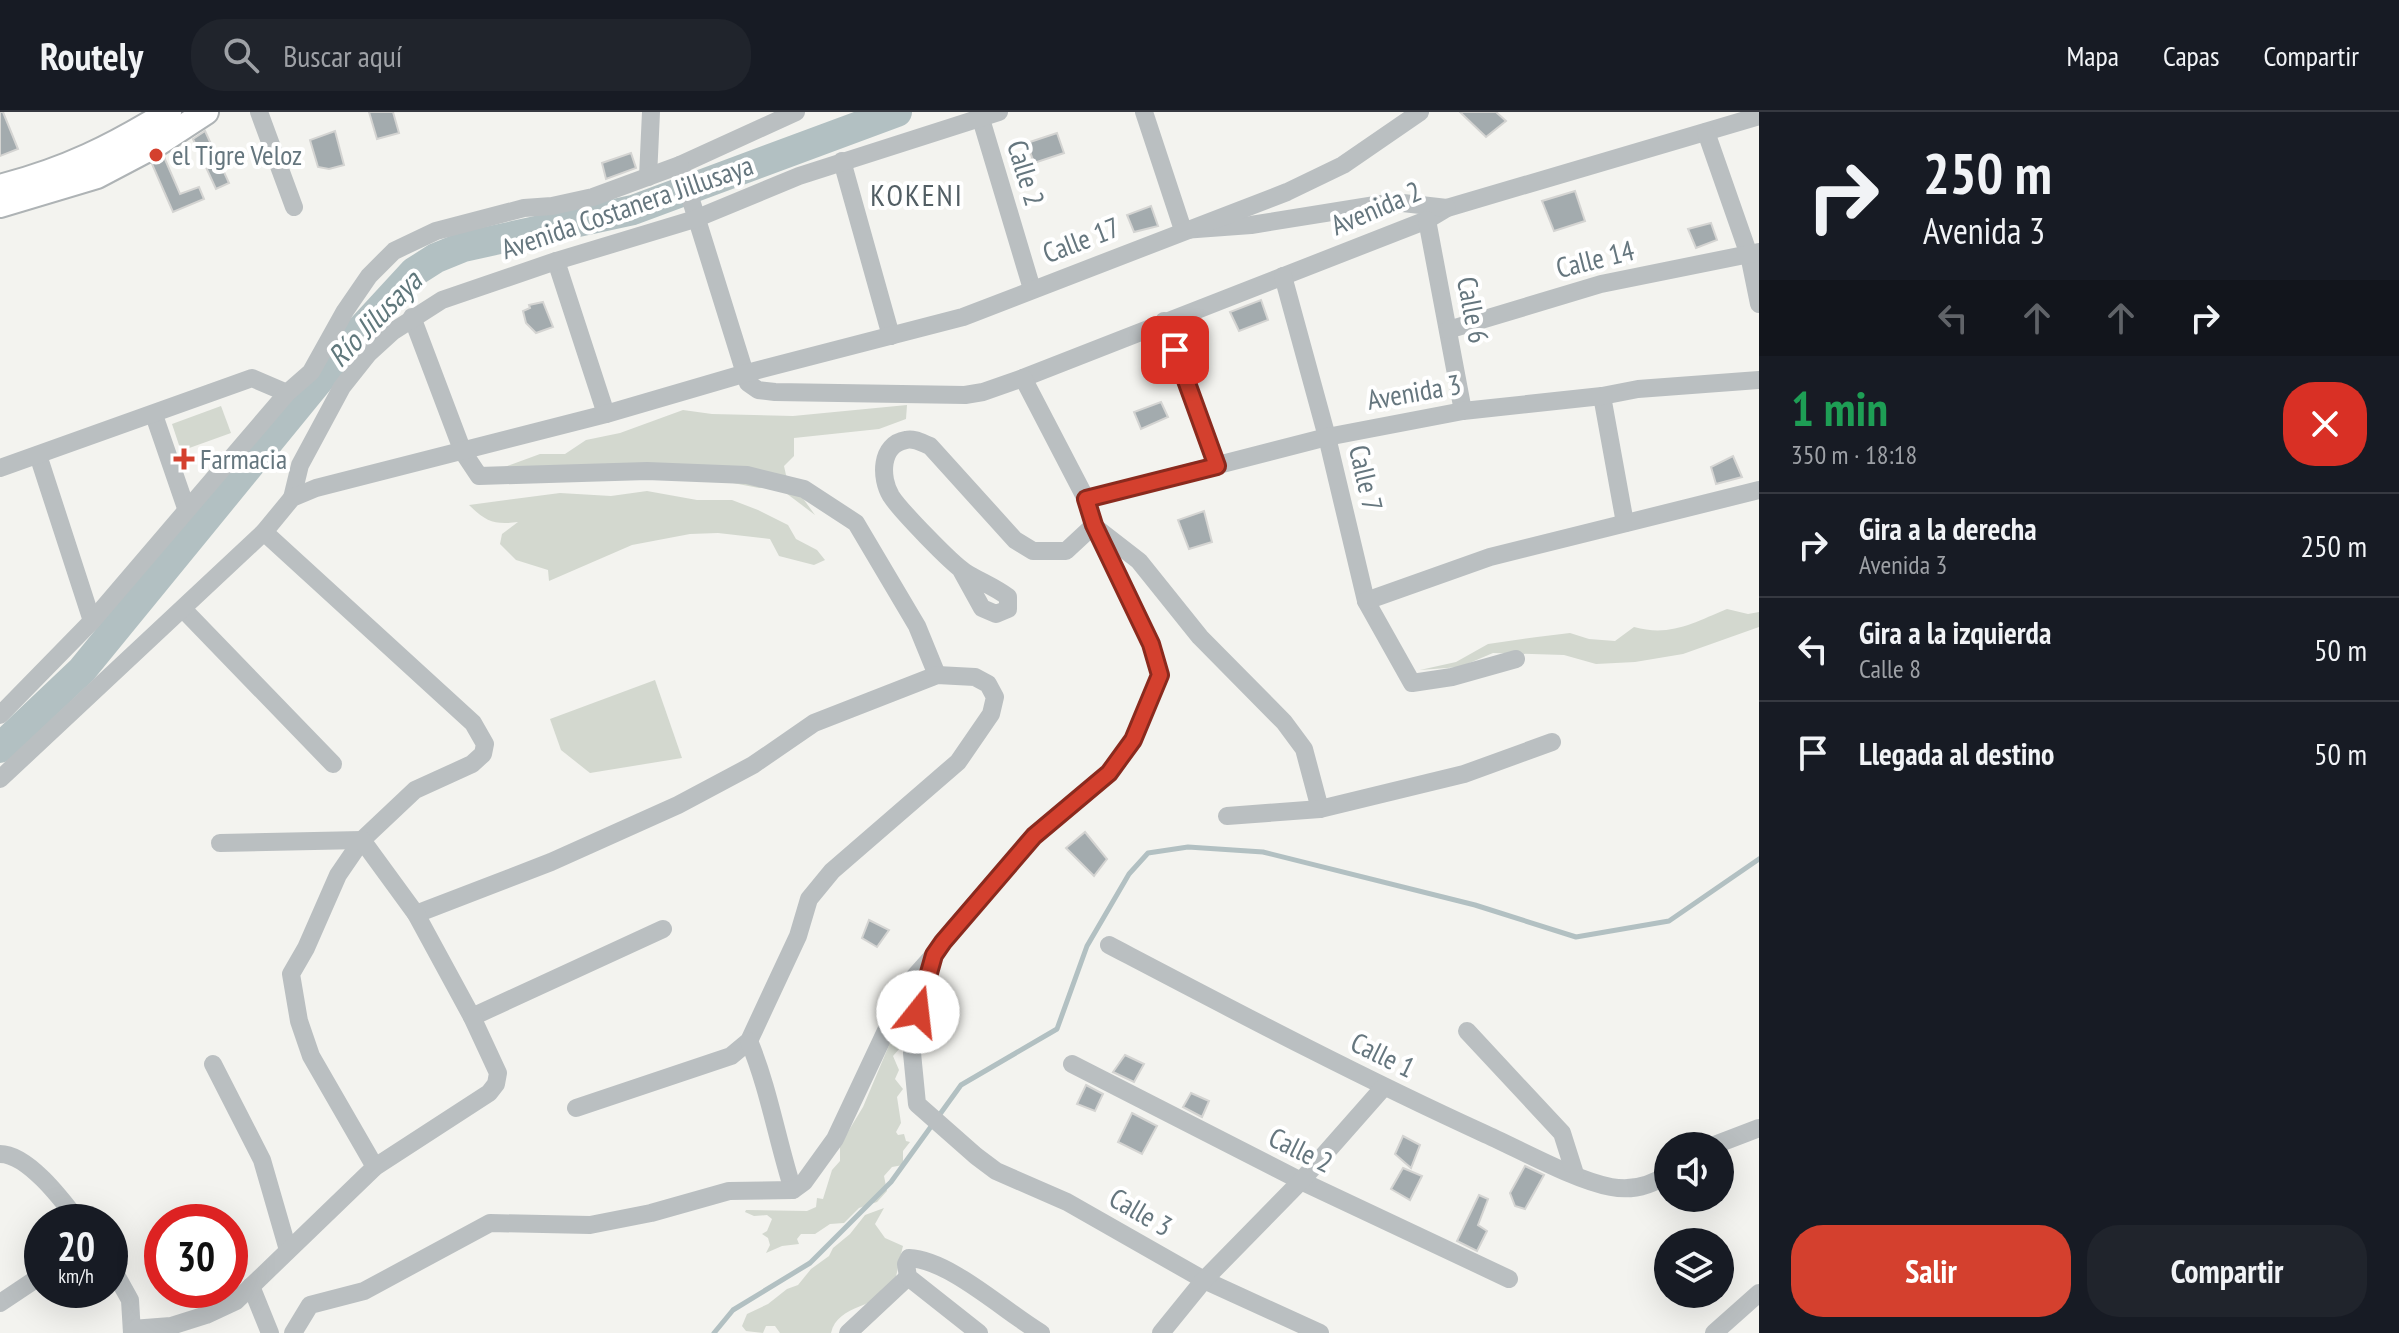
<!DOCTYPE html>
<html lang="es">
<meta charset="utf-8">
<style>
:root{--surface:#171b24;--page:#20242c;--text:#f1f3f6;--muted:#9ea1a6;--line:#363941;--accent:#d4402e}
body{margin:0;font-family:"PT Sans Narrow",sans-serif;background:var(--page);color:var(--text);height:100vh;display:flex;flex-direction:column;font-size:30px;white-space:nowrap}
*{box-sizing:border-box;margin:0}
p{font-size:26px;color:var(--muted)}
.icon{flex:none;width:44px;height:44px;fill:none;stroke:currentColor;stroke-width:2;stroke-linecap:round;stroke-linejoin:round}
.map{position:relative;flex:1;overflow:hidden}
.details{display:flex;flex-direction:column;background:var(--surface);width:640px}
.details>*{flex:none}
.banner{background:#171b24;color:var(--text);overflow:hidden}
.buttons{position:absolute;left:1654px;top:1020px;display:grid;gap:16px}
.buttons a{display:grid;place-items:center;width:80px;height:80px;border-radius:50%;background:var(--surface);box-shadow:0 8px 32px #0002;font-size:40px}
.speed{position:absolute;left:24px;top:1092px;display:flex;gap:16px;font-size:40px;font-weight:700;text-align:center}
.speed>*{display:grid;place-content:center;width:104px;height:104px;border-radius:50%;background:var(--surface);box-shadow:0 8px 32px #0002;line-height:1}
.speed small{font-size:20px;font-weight:400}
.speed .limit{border:12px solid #d22;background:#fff;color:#111}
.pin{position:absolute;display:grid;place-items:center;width:68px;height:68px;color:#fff;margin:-34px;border-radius:16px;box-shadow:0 4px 12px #0006}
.me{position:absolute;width:88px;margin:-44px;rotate:16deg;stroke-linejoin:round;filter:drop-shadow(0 0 6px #0008)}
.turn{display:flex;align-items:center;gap:28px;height:168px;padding:0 32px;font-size:36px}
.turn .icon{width:104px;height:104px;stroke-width:2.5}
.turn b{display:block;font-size:56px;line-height:68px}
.lanes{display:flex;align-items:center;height:76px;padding:0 32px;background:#0003;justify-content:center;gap:40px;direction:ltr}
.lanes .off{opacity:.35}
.round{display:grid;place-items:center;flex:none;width:84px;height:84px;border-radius:32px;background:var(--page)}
.head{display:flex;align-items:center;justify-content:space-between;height:136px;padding:0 32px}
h1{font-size:48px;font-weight:700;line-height:60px;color:#1e9e55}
.action{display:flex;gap:16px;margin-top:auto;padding:16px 32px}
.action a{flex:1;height:92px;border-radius:32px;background:var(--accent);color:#fff;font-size:32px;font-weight:700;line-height:92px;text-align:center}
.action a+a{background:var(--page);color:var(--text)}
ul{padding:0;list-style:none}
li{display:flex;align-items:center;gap:24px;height:104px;padding:0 32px;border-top:2px solid var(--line)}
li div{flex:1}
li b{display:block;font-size:30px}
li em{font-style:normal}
header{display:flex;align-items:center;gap:48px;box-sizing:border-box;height:112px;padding:0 40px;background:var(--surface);border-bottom:2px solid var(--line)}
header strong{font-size:38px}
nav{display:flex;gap:44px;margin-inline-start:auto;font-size:28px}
.search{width:560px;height:72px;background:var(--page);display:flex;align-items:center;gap:20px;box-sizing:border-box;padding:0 28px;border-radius:32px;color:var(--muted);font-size:30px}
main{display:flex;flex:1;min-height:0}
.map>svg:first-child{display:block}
</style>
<header>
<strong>Routely</strong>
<div class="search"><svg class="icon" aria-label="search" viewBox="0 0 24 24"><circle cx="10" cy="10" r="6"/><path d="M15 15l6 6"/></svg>Buscar aquí</div>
<nav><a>Mapa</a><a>Capas</a><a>Compartir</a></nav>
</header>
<main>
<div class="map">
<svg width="1759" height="1221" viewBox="0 0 1759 1221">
<rect width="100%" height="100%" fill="#f3f3ef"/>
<g fill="#d3d8cf">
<path d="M 907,293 L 906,307 L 879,317 L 794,326 L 794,344 L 784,354 L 786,363 L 815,403 L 778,375 L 759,376 L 686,362 L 491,360 L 540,342 L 565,342 L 586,328 L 620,321 L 683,298 L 712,302 L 793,304 Z"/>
<path d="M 221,294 L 231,321 L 181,339 L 172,312 Z"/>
<path d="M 647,379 L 697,388 L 732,388 L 758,398 L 788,413 L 796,427 L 817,438 L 825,448 L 814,453 L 779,444 L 770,427 L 718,421 L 690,422 L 632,433 L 549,469 L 548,458 L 516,448 L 500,432 L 502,422 L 518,410 C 495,413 486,410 469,393 L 560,381 L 611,384 Z"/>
<path d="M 1727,497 L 1748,502 L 1759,500 L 1759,515 L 1683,542 L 1635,550 L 1596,552 L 1564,543 L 1493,541 L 1460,555 L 1420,558 L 1456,550 L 1488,532 L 1537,525 L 1570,521 L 1589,527 L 1615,529 L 1634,515 C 1670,525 1693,511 1727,497 Z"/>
<path d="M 655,568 L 682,646 L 590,661 L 561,638 L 550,607 Z"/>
<path d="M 898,912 L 901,935 L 893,944 L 899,958 L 895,967 L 903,977 L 897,985 L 901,1011 L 896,1020 L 898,1023 L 904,1022 L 906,1029 L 910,1030 L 903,1039 L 903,1053 L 892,1055 L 884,1064 L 887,1079 L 877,1090 L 859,1096 L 844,1111 L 830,1112 L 815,1122 L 801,1122 L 797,1127 L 799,1132 L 782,1134 L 766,1141 L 770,1133 L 768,1126 L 762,1122 L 767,1119 L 772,1107 L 767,1103 L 754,1104 L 745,1100 L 746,1098 L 807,1099 L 816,1095 L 817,1086 L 823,1087 L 832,1058 L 840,1049 L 840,1033 L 863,995 Z"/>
<path d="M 884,1096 L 875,1112 L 885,1126 L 903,1134 C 901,1141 896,1167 894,1171 C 879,1197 838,1191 831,1221 L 780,1221 L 775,1214 L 766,1214 L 763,1221 L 746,1219 L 742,1214 L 747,1202 L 768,1192 L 787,1177 L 798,1173 L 811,1157 L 829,1144 L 833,1136 L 850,1122 L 865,1103 Z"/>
</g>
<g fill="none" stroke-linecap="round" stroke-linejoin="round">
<path stroke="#b2c0c2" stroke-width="5" d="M 714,1221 L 733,1198 L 810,1151 L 891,1070 L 961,973 L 1057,917 L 1087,834 L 1129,762 L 1148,741 L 1188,735 L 1263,740 L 1475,793 L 1576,825 L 1669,809 L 1759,747"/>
<path stroke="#b2c0c2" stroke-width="30" d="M 0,636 L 82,558 L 355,224 L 414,160 L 436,146 L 463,135 L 633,98 L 897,0"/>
</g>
<g fill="#a3abae" stroke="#d4d4d2" stroke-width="2">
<path d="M 0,0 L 3,0 L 18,37 L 0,44 Z"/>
<path d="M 369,0 L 393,0 L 399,21 L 377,27 Z"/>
<path d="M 1460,0 L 1496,0 L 1506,9 L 1486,25 Z"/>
<path d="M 205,19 L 229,71 L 216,77 L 193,27 Z"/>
<path d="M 335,19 L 344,53 L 329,57 L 318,55 L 310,28 Z"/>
<path d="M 1057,21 L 1064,41 L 1034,51 L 1027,31 Z"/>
<path d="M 631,41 L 636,56 L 606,67 L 602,51 Z"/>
<path d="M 164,45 L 180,82 L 199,75 L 204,87 L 173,100 L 152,52 Z"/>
<path d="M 1575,79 L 1585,109 L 1554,119 L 1542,89 Z"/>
<path d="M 1151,94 L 1158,114 L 1134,120 L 1127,103 Z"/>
<path d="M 1711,111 L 1717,128 L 1696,136 L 1688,117 Z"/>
<path d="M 1261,188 L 1268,208 L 1239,219 L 1230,200 Z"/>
<path d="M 543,190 L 553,215 L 536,221 L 526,211 L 523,199 L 530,196 L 529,193 Z"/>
<path d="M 1197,211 L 1203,229 L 1186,235 L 1180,218 Z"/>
<path d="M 1161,290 L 1168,305 L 1141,317 L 1134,300 Z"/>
<path d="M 1733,344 L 1742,365 L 1716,372 L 1711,355 Z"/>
<path d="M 1204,399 L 1212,430 L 1189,437 L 1178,408 Z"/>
<path d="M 1085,720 L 1107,747 L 1094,764 L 1066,736 Z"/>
<path d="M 869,808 L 889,818 L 877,835 L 862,826 Z"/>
<path d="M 1125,943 L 1144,952 L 1134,970 L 1113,960 Z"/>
<path d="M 1086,973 L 1103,982 L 1095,999 L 1077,992 Z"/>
<path d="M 1191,981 L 1209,989 L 1202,1005 L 1183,995 Z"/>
<path d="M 1132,1001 L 1157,1014 L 1142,1042 L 1118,1030 Z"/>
<path d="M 1403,1024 L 1420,1033 L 1411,1056 L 1395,1042 Z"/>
<path d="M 1525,1054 L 1544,1063 L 1525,1097 L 1515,1094 L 1510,1081 Z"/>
<path d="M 1403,1056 L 1422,1064 L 1410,1088 L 1391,1077 Z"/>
<path d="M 1479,1083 L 1488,1087 L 1478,1113 L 1487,1119 L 1477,1139 L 1457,1129 Z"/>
</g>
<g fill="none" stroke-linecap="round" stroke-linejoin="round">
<g stroke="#aeb3b5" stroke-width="28">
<g id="major">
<path d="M 0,75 C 66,58 112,35 169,0"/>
<path d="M 0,93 L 97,64 L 154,34 L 206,0"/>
</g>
</g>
<g stroke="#babfc1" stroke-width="18">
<path d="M 259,0 L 294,95"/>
<path d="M 796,0 L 680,53 L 748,271 L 758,278 L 775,280 L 965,283 L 983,280 L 1023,266 L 1427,108 L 1447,96 L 1759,4"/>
<path d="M 1144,0 L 1183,118 L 1251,113 L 1394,90 L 1447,96"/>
<path d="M 981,7 L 1032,177"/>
<path d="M 1706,20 L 1749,143 L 1759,192"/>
<path d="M 842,49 L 891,224"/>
<path d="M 648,65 L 651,0"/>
<path d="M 1427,108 L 1463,299"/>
<path d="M 556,149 L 606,302"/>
<path d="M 1283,164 L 1327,325 L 1366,489 L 1412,571 L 1452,565 L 1516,547"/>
<path d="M 412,205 L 463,340 L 479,364 L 647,359 L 747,363 L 804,377 L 856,411 L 917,514 L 937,563"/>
<path d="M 1164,209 L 1217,354"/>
<path d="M 1448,218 L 1601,172 L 1759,140"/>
<path d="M 1023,266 L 1086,387 L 1094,413 L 1151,532 L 1160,563 L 1133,628 L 1109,661 L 1034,724 L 953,817 L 934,843 L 918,900 L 912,941 L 917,992 L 976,1044 L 996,1059 L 1067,1090 L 1204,1168 L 1320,1221"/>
<path d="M 1602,284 L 1625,411"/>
<path d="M 154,303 L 186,396"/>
<path d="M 38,343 L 92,509"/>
<path d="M 0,356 L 252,266 L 287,281"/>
<path d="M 292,386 L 300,353 L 342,275 L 369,241 L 392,220 L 442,188 L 556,149 L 695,107 L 799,64 L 999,0"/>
<path d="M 1086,387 L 1327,325 L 1463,299 L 1602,284 L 1638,277 L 1759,268"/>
<path d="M 1099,418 L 1139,449 L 1200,525 L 1284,610 L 1304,637 L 1320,697"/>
<path d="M 264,420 L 473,611 L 485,632 L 483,642 L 472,652 L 415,678 L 362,728 L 338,763 L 306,836 L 291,862 L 299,909 L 311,944 L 375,1055"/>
<path d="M 961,458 L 982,496 L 996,502 L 1008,497 L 1008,485 C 995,475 979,469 965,460 C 951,451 900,398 891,384 C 880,366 880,332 906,328 C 914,326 922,331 930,334 L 1015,428 L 1033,439 L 1066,439 L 1094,413"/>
<path d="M 1366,489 L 1490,445 L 1759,378"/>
<path d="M 183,497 L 333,652"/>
<path d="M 0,603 L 92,509 L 287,281 L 311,260 L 345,199 L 369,164 L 394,139 L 436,119 L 524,96 L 552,94 L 593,85 L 680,53"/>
<path d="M 0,667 L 264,420 L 292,386 L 316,376 L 606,302 L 743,262 L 963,205 L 1287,80 L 1343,53 L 1420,0"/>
<path d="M 1227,704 L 1320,697 L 1464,662 L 1552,630"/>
<path d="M 416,802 L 551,750 L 678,693 L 753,653 L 814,611 L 937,563 L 975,565 L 988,572 L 995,585 L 991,602 L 958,650 L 832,759 L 809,787 L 798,824 L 749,929 L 731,944 L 576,996"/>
<path d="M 1109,833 C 1233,898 1356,963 1483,1021 C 1519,1037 1574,1068 1611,1075 C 1632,1079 1652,1073 1668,1062"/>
<path d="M 472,905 L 663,817"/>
<path d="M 1467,919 L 1562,1021 L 1575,1062"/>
<path d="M 749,929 C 769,977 777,1028 793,1078"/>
<path d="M 213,952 L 262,1048 L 288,1138"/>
<path d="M 1072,952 L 1301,1069 L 1509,1167"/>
<path d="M 1712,1034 L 1759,1016"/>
<path d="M 0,1042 C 28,1042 63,1089 79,1110"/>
<path d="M 110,1152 L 130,1188 L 132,1221"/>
<path d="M 251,1174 L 270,1221"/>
<path d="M 0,1191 L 42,1163"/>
<path d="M 132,1217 L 171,1214 L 206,1203 L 236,1189 L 375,1055 L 489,981 L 496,972 L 498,961 L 472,905 L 416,802 L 362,728 L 220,731"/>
<path d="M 293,1221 L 310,1193 L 364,1179 L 490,1111 L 590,1113 L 651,1101 L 729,1079 L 793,1078 L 804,1070 L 835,1027 L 908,872 L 932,845"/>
<path d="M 848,1221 L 908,1165"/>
<path d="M 979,1221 L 908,1165 L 906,1152 L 909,1146 C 950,1148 1004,1199 1041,1221"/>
<path d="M 1161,1221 L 1204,1168 L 1301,1069 L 1383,976"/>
<path d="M 1714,1221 L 1759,1181"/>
</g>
<use href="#major" stroke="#fff" stroke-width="24"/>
</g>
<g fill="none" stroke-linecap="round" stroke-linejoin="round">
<g stroke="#8a2a1e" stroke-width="20">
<path id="route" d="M 918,900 L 934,843 L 943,830 L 1034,724 L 1109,661 L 1133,628 L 1160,563 L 1151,532 L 1094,413 L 1086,387 L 1217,354 L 1175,238"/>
</g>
<use href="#route" stroke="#d4402e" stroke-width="14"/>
</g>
<g fill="#d4402e" stroke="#fff" stroke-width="3">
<circle cx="156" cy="43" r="8"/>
<path d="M180 335h8v8h8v8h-8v8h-8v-8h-8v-8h8z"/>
</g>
<g text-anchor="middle" stroke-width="8" stroke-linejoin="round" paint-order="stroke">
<g font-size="28" fill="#65767e" stroke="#fff" text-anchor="start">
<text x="172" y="53">el Tigre Veloz</text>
<text x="200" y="357">Farmacia</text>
</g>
<g font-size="28" fill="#65767e" stroke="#fff">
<text transform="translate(1026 61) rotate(73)" y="10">Calle 2</text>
<text transform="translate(627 95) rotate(-19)" y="10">Avenida Costanera Jillusaya</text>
<text transform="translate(1376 96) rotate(-23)" y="10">Avenida 2</text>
<text transform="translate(1081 128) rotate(-21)" y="10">Calle 17</text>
<text transform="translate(1595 147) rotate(-14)" y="10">Calle 14</text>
<text transform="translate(1473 198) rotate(79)" y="10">Calle 6</text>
<text transform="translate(1414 280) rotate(-10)" y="10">Avenida 3</text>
<text transform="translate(1366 366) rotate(77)" y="10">Calle 7</text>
<text transform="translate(1383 943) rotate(26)" y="10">Calle 1</text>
<text transform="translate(1301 1038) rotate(26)" y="10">Calle 2</text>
<text transform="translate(1141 1100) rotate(30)" y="10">Calle 3</text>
</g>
<g font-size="30" letter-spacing="2" fill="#525e64" stroke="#fff">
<text x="917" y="94">KOKENI</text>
</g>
<g font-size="30" font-style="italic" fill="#60787c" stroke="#fff">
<text transform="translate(375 207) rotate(-46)" y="10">Río Jilusaya</text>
</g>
</g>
</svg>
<div class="buttons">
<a><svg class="icon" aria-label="sound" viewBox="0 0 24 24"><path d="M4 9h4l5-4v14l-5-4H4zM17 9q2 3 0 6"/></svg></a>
<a><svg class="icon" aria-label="layers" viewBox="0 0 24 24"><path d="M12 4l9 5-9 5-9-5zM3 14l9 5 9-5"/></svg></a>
</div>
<div class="speed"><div>20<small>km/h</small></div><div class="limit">30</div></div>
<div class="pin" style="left:1175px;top:238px;background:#d93025"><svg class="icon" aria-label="arrive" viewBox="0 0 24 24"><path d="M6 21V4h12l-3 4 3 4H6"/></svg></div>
<svg class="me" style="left:918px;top:900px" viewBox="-20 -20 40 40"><circle r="19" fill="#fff"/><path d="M0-13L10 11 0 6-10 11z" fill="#d4402e"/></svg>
</div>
<section class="details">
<div class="banner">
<div class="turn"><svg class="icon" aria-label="right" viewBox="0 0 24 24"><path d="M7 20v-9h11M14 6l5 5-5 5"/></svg><div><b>250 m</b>Avenida 3</div></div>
<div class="lanes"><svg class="icon off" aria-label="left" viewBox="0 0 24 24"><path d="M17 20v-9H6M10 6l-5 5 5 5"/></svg><svg class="icon off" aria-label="ahead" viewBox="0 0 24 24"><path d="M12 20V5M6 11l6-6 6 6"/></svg><svg class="icon off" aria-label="ahead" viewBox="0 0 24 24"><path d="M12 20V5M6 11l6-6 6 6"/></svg><svg class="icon" aria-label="right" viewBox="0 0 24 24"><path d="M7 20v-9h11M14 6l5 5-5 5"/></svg></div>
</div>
<div class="head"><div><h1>1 min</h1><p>350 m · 18:18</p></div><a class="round" style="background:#d93025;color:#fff"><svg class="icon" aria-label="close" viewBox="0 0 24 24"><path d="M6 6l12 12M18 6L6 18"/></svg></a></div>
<ul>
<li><svg class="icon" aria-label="right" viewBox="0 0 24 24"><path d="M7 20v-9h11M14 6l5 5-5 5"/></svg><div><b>Gira a la derecha</b><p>Avenida 3</p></div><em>250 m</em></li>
<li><svg class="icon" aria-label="left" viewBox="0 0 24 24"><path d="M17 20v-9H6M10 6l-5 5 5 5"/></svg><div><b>Gira a la izquierda</b><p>Calle 8</p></div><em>50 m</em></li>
<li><svg class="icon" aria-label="arrive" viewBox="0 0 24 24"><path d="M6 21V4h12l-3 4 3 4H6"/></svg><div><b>Llegada al destino</b></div><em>50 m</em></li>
</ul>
<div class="action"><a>Salir</a><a>Compartir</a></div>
</section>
</main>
